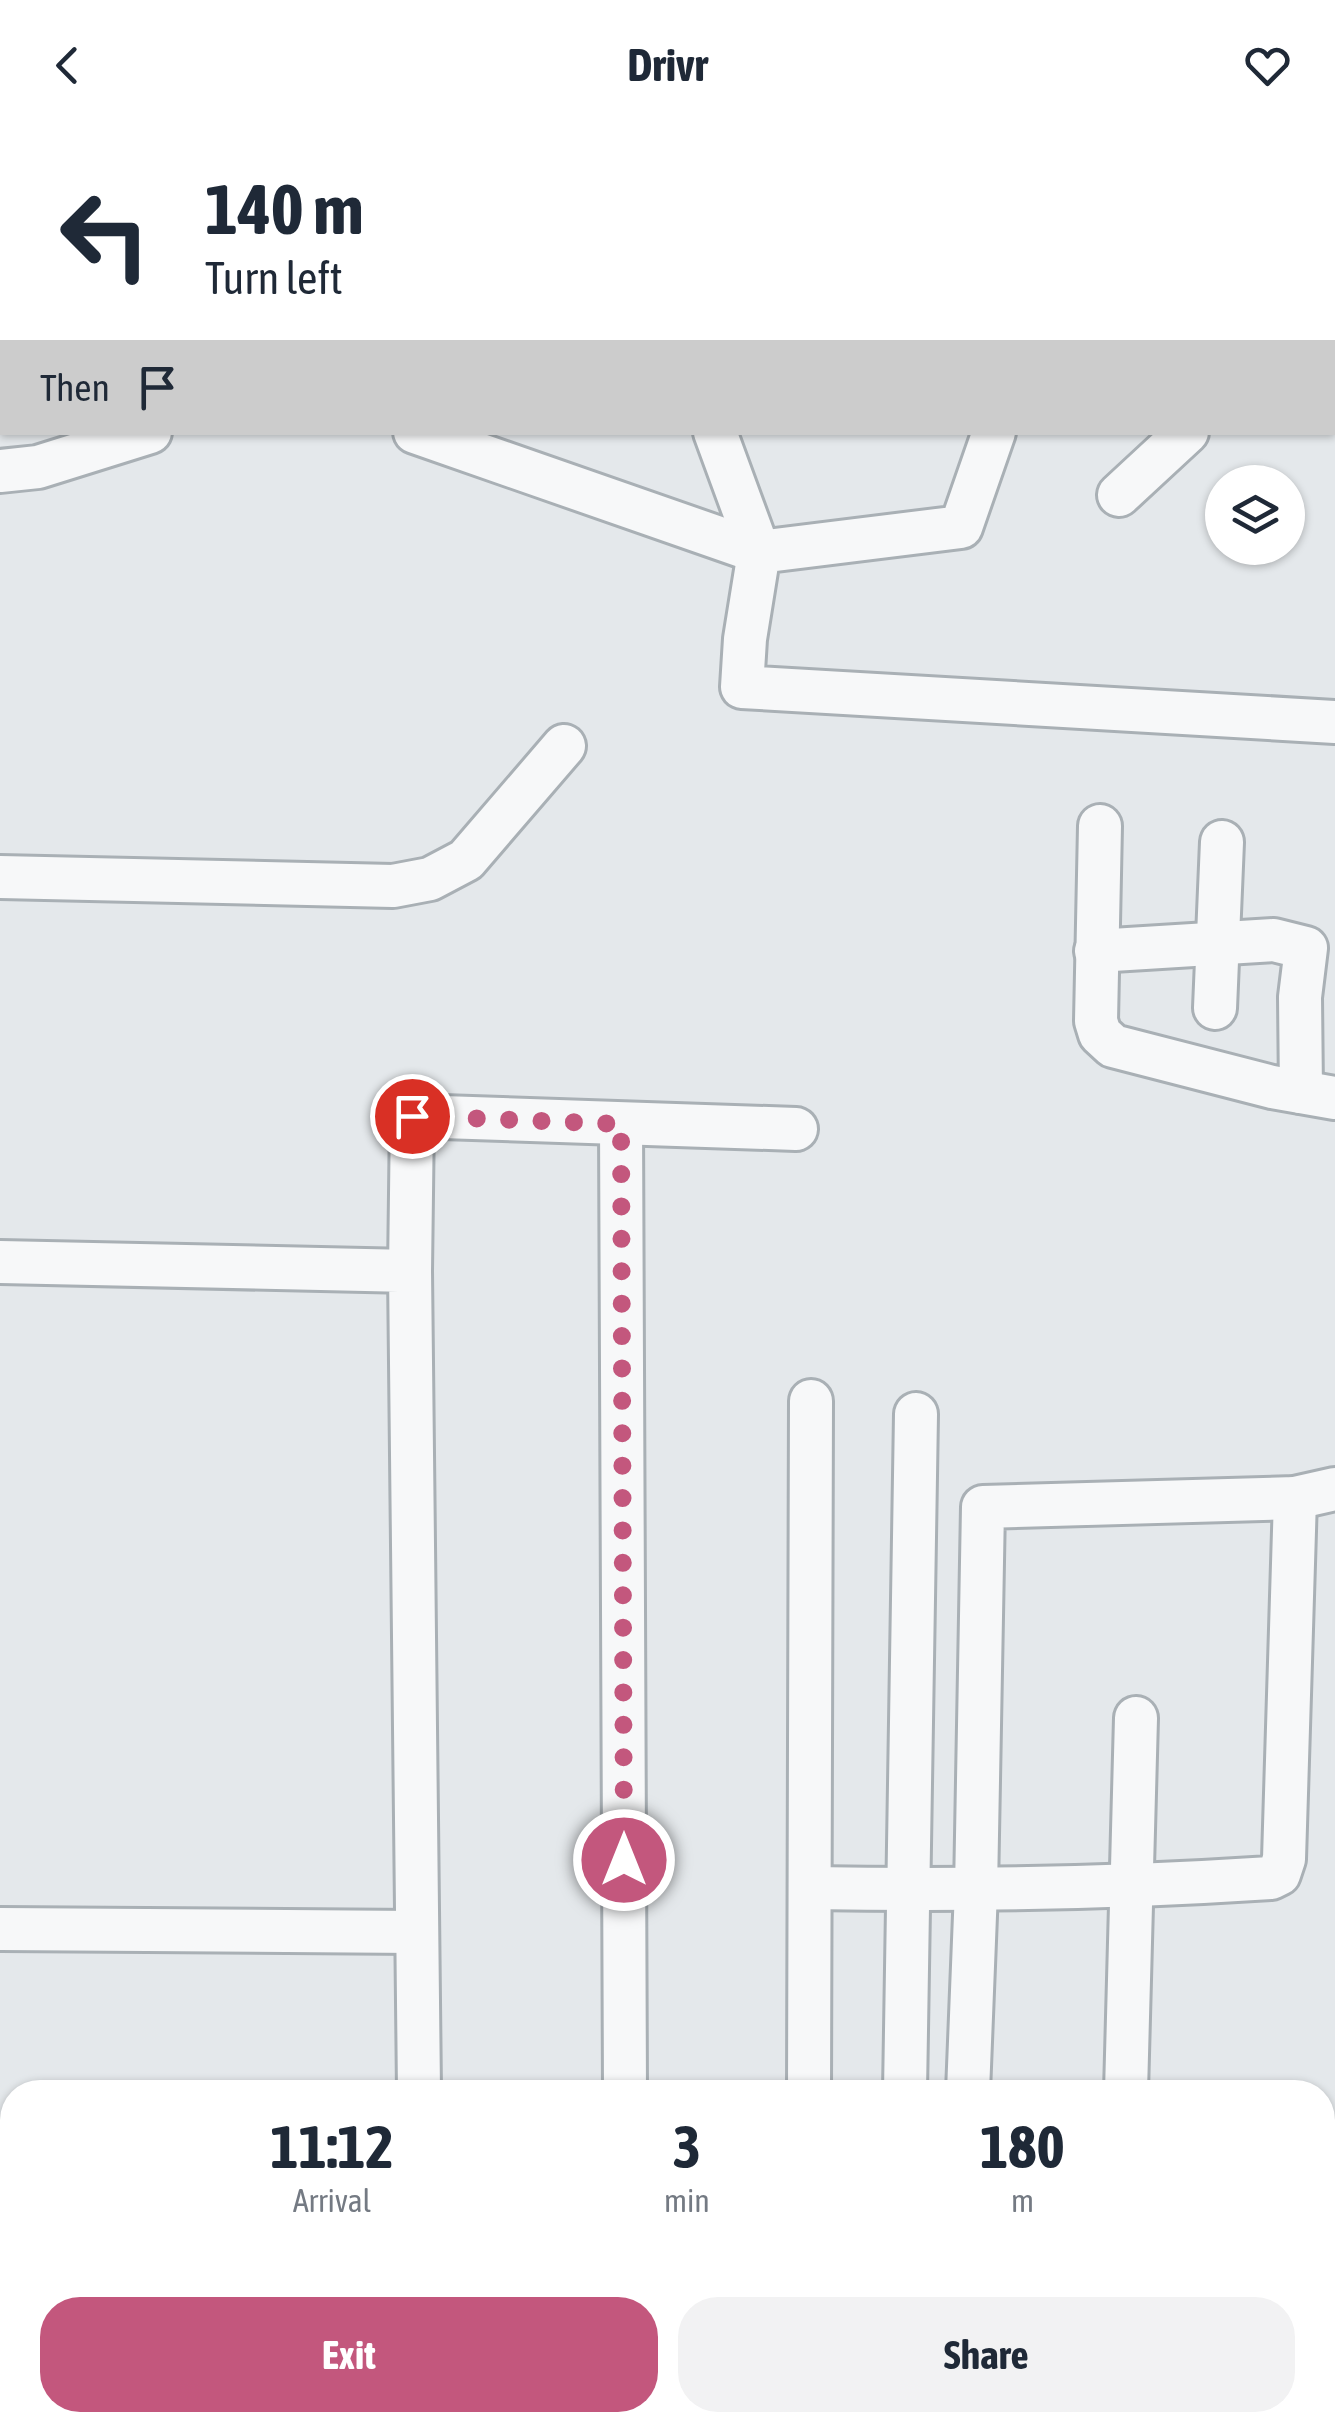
<!DOCTYPE html>
<style>
:root{--surface:#fff;--page:#f2f2f3;--text:#1f2937;--muted:#747a83;--accent:#c3577d}
body{margin:0;font-family:"Asap Condensed",sans-serif;background:var(--page);color:var(--text);height:100vh;display:flex;flex-direction:column;font-size:38px;white-space:nowrap}
*{box-sizing:border-box;margin:0}
p{font-size:32px;color:var(--muted)}
.icon{flex:none;width:55px;height:55px;fill:none;stroke:currentColor;stroke-width:2;stroke-linecap:round;stroke-linejoin:round}
.map{position:relative;flex:1;overflow:hidden}
.sheet{position:absolute;left:0px;top:1950px;width:1335px;height:352px;display:flex;flex-direction:column;background:var(--surface);border-radius:40px 40px 0 0;box-shadow:0 2px 8px #0004}
.sheet>*{flex:none}
.guide{position:absolute;left:0px;top:0px;width:1335px;height:305px;box-shadow:0 2px 8px #0004;background:#fff;color:var(--text);overflow:hidden}
.controls{position:absolute;left:1205px;top:335px;display:grid;gap:20px}
.controls a{display:grid;place-items:center;width:100px;height:100px;border-radius:50%;background:var(--surface);box-shadow:0 2px 8px #0004;font-size:50px}
.pin{position:absolute;display:grid;place-items:center;width:85px;height:85px;color:#fff;margin:-42px;border:5px solid #fff;border-radius:50%;box-shadow:0 2px 10px #0007}
.me{position:absolute;width:110px;margin:-55px;rotate:0deg;stroke-linejoin:round;filter:drop-shadow(0 0 8px #0008)}
.turn{display:flex;align-items:center;gap:35px;height:210px;padding:0 40px;font-size:45px}
.turn .icon{width:130px;height:130px;stroke-width:2.5}
.turn b{display:block;font-size:70px;line-height:85px}
.then{display:flex;align-items:center;height:95px;padding:0 40px;background:#0003;gap:20px;font-size:38px}
.eta{display:flex;justify-content:space-evenly;align-items:center;height:170px;text-align:center}
.eta b{font-size:60px;font-weight:700;line-height:70px}
.button{display:flex;gap:20px;margin-top:auto;padding:20px 40px}
.button a{flex:1;height:115px;border-radius:40px;background:var(--accent);color:#fff;font-size:40px;font-weight:700;line-height:115px;text-align:center}
.button a+a{background:var(--page);color:var(--text)}
header{display:flex;justify-content:space-between;align-items:center;height:130px;padding:0 40px;background:var(--surface);font-size:45px;font-weight:700}
.map>svg:first-child{display:block}
</style>
<header><svg class="icon" aria-label="back" viewBox="0 0 24 24"><path d="M15 5l-7 7 7 7"/></svg>Drivr<svg class="icon" aria-label="heart" viewBox="0 0 24 24"><path d="M12 20l-8-8c-3-5 5-10 8-4 3-6 11-1 8 4z"/></svg></header>
<div class="map">
<svg width="1335" height="2302" viewBox="0 0 1335 2302">
<rect width="100%" height="100%" fill="#e4e8eb"/>
<g fill="none" stroke-linecap="round" stroke-linejoin="round">
<g stroke="#a9b0b5" stroke-width="48">
<g id="minor">
<path d="M 618,0 L 618,2"/>
<path d="M 1064,2 L 1065,0"/>
<path d="M 1332,169 L 1335,167"/>
<path d="M 415,302 L 759,422"/>
<path d="M 715,302 L 759,422"/>
<path d="M 994,302 L 961,397 L 759,422 L 745,509 L 742,557 L 1335,592"/>
<path d="M 0,341 L 38,337 L 150,302"/>
<path d="M 1119,365 L 1187,302"/>
<path d="M 1100,696 L 1096,891 L 1100,904 L 1113,916 L 1272,957 L 1335,968"/>
<path d="M 0,747 L 393,756 L 430,749 L 466,730 L 564,616"/>
<path d="M 1096,821 L 1274,810 L 1306,818 L 1300,867 L 1301,962"/>
<path d="M 1215,878 L 1222,712"/>
<path d="M 621,994 L 625,1962"/>
<path d="M 0,1132 L 410,1141 L 419,1962"/>
<path d="M 410,1141 L 412,986 L 796,999"/>
<path d="M 811,1758 C 965,1761 1118,1758 1271,1748 L 1279,1744 L 1284,1729 L 1295,1368"/>
<path d="M 0,1799 L 417,1802"/>
<path d="M 809,1962 L 811,1271"/>
<path d="M 905,1962 L 916,1284"/>
<path d="M 968,1962 L 976,1760 L 983,1377 L 1295,1368 L 1335,1359"/>
<path d="M 1126,1962 L 1136,1588"/>
<path d="M 1322,2050 L 1335,2051"/>
<path d="M 0,2273 L 12,2275"/>
<path d="M 90,2290 L 153,2302"/>
<path d="M 913,2290 L 956,2302"/>
<path d="M 370,2302 L 373,2290"/>
</g>
</g>
<use href="#minor" stroke="#f7f8f9" stroke-width="42"/>
</g>
<g fill="none" stroke-linecap="round" stroke-linejoin="round">
<path stroke="#c3577d" stroke-width="18" stroke-dasharray="0 32.4" d="M 412,986 L 621,994 L 624,1730"/>
</g>
</svg>
<div class="controls">
<a><svg class="icon" aria-label="layers" viewBox="0 0 24 24"><path d="M12 4l9 5-9 5-9-5zM3 14l9 5 9-5"/></svg></a>
</div>
<div class="pin" style="left:412px;top:986px;background:#d93025"><svg class="icon" aria-label="arrive" viewBox="0 0 24 24"><path d="M6 21V4h12l-3 4 3 4H6"/></svg></div>
<svg class="me" style="left:624px;top:1730px" viewBox="-20 -20 40 40"><circle r="17" fill="#c3577d" stroke="#fff" stroke-width="3"/><path d="M0-11L8 9 0 5-8 9z" fill="#fff"/></svg>
<div class="guide">
<div class="turn"><svg class="icon" aria-label="left" viewBox="0 0 24 24"><path d="M17 20v-9H6M10 6l-5 5 5 5"/></svg><div><b>140 m</b>Turn left</div></div>
<div class="then">Then<svg class="icon" aria-label="arrive" viewBox="0 0 24 24"><path d="M6 21V4h12l-3 4 3 4H6"/></svg></div>
</div>
<section class="sheet">
<div class="eta">
<div><b>11:12</b><p>Arrival</p></div>
<div><b>3</b><p>min</p></div>
<div><b>180</b><p>m</p></div>
</div>
<div class="button"><a>Exit</a><a>Share</a></div>
</section>
</div>
